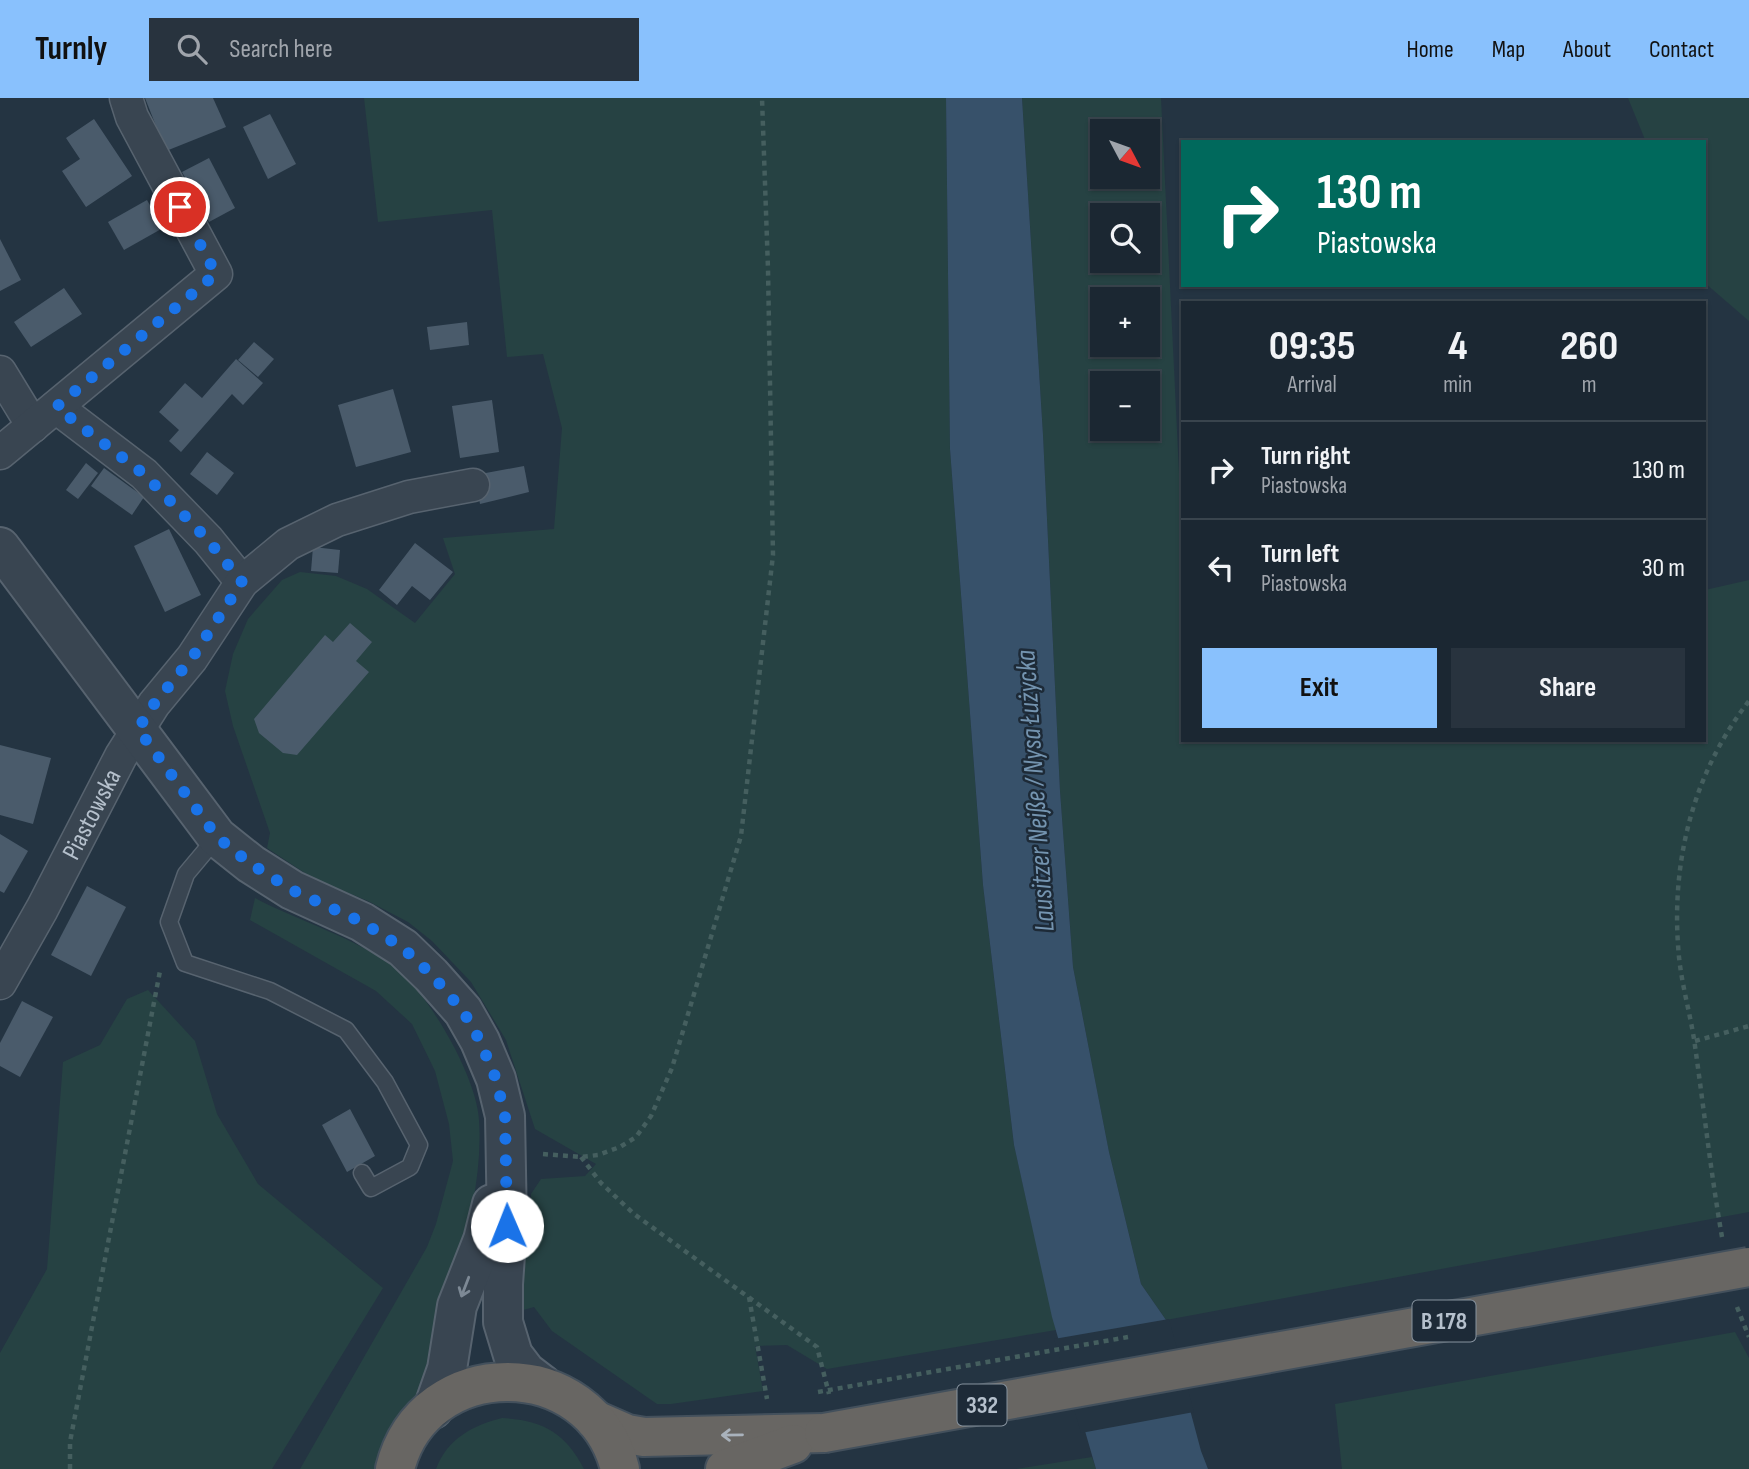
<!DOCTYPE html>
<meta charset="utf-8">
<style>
:root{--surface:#1b2732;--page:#28333e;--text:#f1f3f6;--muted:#a0a5ac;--line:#39444d;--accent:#89c1fd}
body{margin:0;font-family:"Sofia Sans Condensed",sans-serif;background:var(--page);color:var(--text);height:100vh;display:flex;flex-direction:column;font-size:26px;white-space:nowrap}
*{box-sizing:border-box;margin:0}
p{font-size:23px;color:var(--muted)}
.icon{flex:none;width:38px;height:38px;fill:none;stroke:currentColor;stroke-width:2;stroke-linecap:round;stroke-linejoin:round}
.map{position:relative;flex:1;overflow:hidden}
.drawer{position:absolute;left:1181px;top:203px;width:525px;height:441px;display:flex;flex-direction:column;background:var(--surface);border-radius:0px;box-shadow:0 2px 5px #0004,0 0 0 2px var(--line)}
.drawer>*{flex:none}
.guide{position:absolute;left:1181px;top:42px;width:525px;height:147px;border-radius:0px;box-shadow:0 2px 5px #0004,0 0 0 2px var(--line);background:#00695c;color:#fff;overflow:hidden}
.needle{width:46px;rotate:131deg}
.tools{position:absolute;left:1090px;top:21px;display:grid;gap:14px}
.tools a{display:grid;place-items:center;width:70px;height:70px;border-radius:0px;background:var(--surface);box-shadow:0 2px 5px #0004,0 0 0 2px var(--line);font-size:35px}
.pin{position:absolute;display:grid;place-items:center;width:60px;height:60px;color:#fff;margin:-30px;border:4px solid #fff;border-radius:50%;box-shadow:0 2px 7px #0007}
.me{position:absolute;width:77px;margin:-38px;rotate:359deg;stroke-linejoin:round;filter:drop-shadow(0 0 5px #0008)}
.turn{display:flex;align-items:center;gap:24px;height:147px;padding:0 21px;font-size:32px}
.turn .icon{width:91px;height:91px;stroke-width:2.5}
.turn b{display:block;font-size:49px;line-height:60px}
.eta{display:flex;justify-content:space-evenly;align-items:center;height:119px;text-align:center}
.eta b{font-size:42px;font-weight:700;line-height:49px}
.primary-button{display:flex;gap:14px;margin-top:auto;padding:14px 21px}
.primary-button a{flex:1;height:80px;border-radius:0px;background:var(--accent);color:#111;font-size:28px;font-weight:700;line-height:80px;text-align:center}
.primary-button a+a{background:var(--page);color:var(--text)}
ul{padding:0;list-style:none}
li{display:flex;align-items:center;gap:21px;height:98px;padding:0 21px;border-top:2px solid var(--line)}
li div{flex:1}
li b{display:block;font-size:26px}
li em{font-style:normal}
header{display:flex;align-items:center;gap:42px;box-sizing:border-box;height:98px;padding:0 35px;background:var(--accent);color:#111}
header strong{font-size:33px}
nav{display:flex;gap:38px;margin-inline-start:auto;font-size:24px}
.search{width:490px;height:63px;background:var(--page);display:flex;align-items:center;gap:18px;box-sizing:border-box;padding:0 24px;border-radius:0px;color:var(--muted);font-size:26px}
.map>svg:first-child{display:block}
</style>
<header>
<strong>Turnly</strong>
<div class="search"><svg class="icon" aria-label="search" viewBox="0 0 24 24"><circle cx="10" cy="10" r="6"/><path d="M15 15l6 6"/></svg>Search here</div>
<nav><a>Home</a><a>Map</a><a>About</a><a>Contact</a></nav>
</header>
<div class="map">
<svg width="1749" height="1371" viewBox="0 0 1749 1371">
<rect width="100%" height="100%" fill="#243442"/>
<g fill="#264243" fill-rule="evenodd">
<path d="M 364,0 L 946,0 L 950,351 L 983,787 L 1014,1047 L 1056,1232 L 827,1271 L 787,1247 L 755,1248 L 763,1293 L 671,1306 L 657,1306 L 552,1233 L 534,1209 L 516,1214 L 518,1178 L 530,1138 L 531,1096 L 541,1081 L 585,1078 L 596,1066 L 535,1031 L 506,942 L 471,884 L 432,843 L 408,824 L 368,803 L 314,781 L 267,750 L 270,735 L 233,628 L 225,593 L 233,556 L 248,521 L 282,482 L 300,474 L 336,478 L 367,491 L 415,525 L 455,476 L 443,440 L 554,431 L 562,330 L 543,256 L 507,259 L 492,112 L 378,124 Z"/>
<path d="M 1022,0 L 1161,0 L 1183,458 L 1183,642 L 1704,642 L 1705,492 L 1749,482 L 1749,1114 L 1166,1222 L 1141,1186 L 1109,1054 L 1073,869 L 1060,693 L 1043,337 ZM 1102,33 L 1148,33 L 1148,79 L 1102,79 ZM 1102,117 L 1148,117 L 1148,163 L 1102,163 ZM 1102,201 L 1148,201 L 1148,247 L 1102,247 ZM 1102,285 L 1148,285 L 1148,331 L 1102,331 Z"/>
<path d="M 1628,0 L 1749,0 L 1749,223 L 1705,185 L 1704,44 L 1646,44 Z"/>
<path d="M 255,800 C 300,824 357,840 397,871 C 430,898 477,980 479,1022 C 483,1082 465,1142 450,1199 C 443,1226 437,1255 428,1281 C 422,1300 401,1315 391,1332 C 383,1344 379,1357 375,1371 L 300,1371 L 427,1149 L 436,1126 L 453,1063 L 449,1026 L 435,973 L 412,926 L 376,893 L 250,822 Z"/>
<path d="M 148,892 L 195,943 L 217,1016 L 258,1086 L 383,1190 L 272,1371 L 0,1371 L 0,1255 L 47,1171 L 63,964 L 100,947 L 127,901 Z"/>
<path d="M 1735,1234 L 1749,1260 L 1749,1371 L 1342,1371 L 1335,1306 Z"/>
<path d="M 502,1320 C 542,1322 565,1334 584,1371 L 436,1371 C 447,1341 473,1327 502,1320 Z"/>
<path d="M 1092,1359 L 1096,1371 L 1016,1371 Z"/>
</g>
<path fill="#37516a" d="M 946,0 L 1022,0 L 1043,337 L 1060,693 L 1073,869 L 1109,1054 L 1141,1186 L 1166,1222 L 1201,1353 L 1208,1371 L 1096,1371 L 1052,1219 L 1014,1047 L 983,787 L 950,351 Z"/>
<path fill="#243442" d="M 1169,1221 L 1194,1314 L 1081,1335 L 1054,1241 Z"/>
<g fill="#4a5b6b">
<path d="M 145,0 L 213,0 L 226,29 L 166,53 Z"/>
<path d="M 270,16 L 296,66 L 268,81 L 243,29 Z"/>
<path d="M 94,21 L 132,78 L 86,109 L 62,73 L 80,61 L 66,40 Z"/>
<path d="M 209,60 L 235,110 L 209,124 L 182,74 Z"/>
<path d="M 147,102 L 163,130 L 124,152 L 108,124 Z"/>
<path d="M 0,141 L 21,182 L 0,193 Z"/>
<path d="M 64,190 L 82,216 L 31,249 L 14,224 Z"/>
<path d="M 467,224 L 469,247 L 430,252 L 427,229 Z"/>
<path d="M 254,244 L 274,261 L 258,279 L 238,262 Z"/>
<path d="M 236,261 L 263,285 L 243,307 L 232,296 L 181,354 L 169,343 L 179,332 L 159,314 L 185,285 L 202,300 Z"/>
<path d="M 393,291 L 411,354 L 356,369 L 338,307 Z"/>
<path d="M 492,302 L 499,354 L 460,360 L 452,308 Z"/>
<path d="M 207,354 L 234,375 L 217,397 L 190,376 Z"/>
<path d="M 86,365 L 98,375 L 78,401 L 66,392 Z"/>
<path d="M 524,368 L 529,394 L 480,406 L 475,377 Z"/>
<path d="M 104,370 L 144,399 L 132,417 L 91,388 Z"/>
<path d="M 169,431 L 201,497 L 165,514 L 134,448 Z"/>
<path d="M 415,445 L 453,474 L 430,502 L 412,488 L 397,507 L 379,492 Z"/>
<path d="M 313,449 L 340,452 L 338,475 L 311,473 Z"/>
<path d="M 350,525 L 372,544 L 356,563 L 369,574 L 297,657 L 283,655 L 259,635 L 254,621 L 325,537 L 333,544 Z"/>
<path d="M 0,647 L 51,660 L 33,726 L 0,717 Z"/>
<path d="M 0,736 L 28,753 L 4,795 L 0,793 Z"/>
<path d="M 87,788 L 126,809 L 91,878 L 51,857 Z"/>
<path d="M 22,903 L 53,919 L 20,979 L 0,968 L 0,945 Z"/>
<path d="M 350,1011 L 375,1058 L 347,1074 L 322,1027 Z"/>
</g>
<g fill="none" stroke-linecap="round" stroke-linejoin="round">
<g stroke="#57636f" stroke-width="19">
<path id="service" d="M 217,739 L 186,776 L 169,824 L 185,865 L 270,893 L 346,932 L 385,984 L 419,1047 L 410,1069 L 371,1090 L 362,1075"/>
</g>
<g stroke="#57636f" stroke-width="35">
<g id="minor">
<path d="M 0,274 L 33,328"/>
<path d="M 56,309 L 144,376 L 208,442 L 242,484"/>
<path d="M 0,355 L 216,176 L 132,19 L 126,0"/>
<path id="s1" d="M 0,885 L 42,811 L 121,658 L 154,606 L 192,560 L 242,484 L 288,446 L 337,422 L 409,399 L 473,387"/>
</g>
</g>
<g stroke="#57636f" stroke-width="42">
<g id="tertiary">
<path d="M 0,449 L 217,739 L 251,766 L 292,792 L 362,824 L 403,850 L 431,877 L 463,913 L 480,943 L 496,981 L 505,1018 L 507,1128 L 503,1186 L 503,1224 L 513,1257 L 526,1274 L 543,1287"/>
<path d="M 433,1311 L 447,1271 L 457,1208 L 483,1142 L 492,1106"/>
</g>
</g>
<g stroke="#43505c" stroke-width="42">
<g id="trunk">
<path d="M 595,1322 L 627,1336 L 644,1339 L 824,1335"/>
<path d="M 395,1371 C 423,1255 592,1255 620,1371"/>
<path d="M 725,1371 L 793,1346"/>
</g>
</g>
<g stroke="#455f5f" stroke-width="4.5" stroke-dasharray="5 5" stroke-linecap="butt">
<path d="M 1695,943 L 1749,928"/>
<path d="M 543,1056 L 581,1059 L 598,1057 L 620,1049 L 636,1039 L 651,1018 L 672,970 L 741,738 L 773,457 L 768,171 L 762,0"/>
<path d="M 581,1059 L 601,1085 L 634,1116 L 817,1249 L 829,1296"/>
<path d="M 1722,1139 C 1711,1076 1704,1012 1695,948 C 1691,918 1682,889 1679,859 C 1670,767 1692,676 1749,603"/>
<path d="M 749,1199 L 767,1301"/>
<path d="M 1737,1209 L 1749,1239"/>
<path d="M 70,1371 L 70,1344 L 160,873"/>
</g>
<use href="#service" stroke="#394551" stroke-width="16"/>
<use href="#minor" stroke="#394551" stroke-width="32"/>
<use href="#tertiary" stroke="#394551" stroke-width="38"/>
<use href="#trunk" stroke="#686663" stroke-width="38"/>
<g stroke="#43505c" stroke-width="42" stroke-linecap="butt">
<path id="trunk-bridge" d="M 824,1335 L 1749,1169"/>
</g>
<path stroke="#455f5f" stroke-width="4.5" stroke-dasharray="5 5" stroke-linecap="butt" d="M 818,1294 L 1128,1239"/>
<use href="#trunk-bridge" stroke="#686663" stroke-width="38"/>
</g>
<defs><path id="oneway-shaft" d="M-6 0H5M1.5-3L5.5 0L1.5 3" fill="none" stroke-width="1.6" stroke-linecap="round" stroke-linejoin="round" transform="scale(1.75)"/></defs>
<use stroke="#7d8995" href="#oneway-shaft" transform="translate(465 1189) rotate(111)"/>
<use stroke="#a9b2bc" href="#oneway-shaft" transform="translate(732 1337) rotate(179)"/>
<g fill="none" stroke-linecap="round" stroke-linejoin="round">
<path stroke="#1a73e8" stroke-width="12" stroke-dasharray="0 21.6" d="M 180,109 L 216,176 L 56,309 L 144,376 L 208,442 L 242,484 L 192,560 L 154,606 L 138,631 L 217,739 L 251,766 L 292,792 L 362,824 L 403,850 L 432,877 L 463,913 L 480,943 L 496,981 L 505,1018 L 507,1128"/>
</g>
<g text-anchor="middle" stroke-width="5" stroke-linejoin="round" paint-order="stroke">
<g fill="#1d2a37" stroke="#87939f" stroke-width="2">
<rect x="1412.5" y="1202.5" width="63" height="41" rx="5"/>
<rect x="957.5" y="1286.5" width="49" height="41" rx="5"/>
</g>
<g font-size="24" font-weight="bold" fill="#b5c0cc">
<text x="1444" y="1231">B 178</text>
<text x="982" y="1315">332</text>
</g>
<g font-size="26" fill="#b5c0cc" stroke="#1d2a37">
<text dy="9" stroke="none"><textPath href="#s1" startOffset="192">Piastowska</textPath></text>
</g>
<g font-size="28" font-style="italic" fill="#7494b0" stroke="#1d2a37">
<text transform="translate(1034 693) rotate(-94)" y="10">Lausitzer Neiße / Nysa Łużycka</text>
</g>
</g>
</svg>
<div class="tools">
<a><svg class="needle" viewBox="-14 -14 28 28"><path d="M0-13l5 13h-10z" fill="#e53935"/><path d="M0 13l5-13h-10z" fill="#a0a5ac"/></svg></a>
<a><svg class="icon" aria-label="search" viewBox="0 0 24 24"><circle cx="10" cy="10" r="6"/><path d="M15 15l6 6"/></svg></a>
<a>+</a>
<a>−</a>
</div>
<div class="pin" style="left:180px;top:109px;background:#d93025"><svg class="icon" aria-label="arrive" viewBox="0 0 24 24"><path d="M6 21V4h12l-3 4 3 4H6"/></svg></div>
<svg class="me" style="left:507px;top:1128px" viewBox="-20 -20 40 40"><circle r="19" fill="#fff"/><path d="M0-13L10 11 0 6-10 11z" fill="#1a73e8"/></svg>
<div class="guide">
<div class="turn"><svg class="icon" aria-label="right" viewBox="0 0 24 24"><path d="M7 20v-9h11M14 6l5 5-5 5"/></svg><div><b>130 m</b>Piastowska</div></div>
</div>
<section class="drawer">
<div class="eta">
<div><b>09:35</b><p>Arrival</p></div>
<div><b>4</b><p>min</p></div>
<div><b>260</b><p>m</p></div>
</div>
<ul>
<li><svg class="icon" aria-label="right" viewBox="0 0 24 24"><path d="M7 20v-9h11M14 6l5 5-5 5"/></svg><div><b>Turn right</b><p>Piastowska</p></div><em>130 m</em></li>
<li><svg class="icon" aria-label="left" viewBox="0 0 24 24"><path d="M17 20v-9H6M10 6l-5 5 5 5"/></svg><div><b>Turn left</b><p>Piastowska</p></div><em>30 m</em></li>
</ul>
<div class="primary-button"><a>Exit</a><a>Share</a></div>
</section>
</div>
